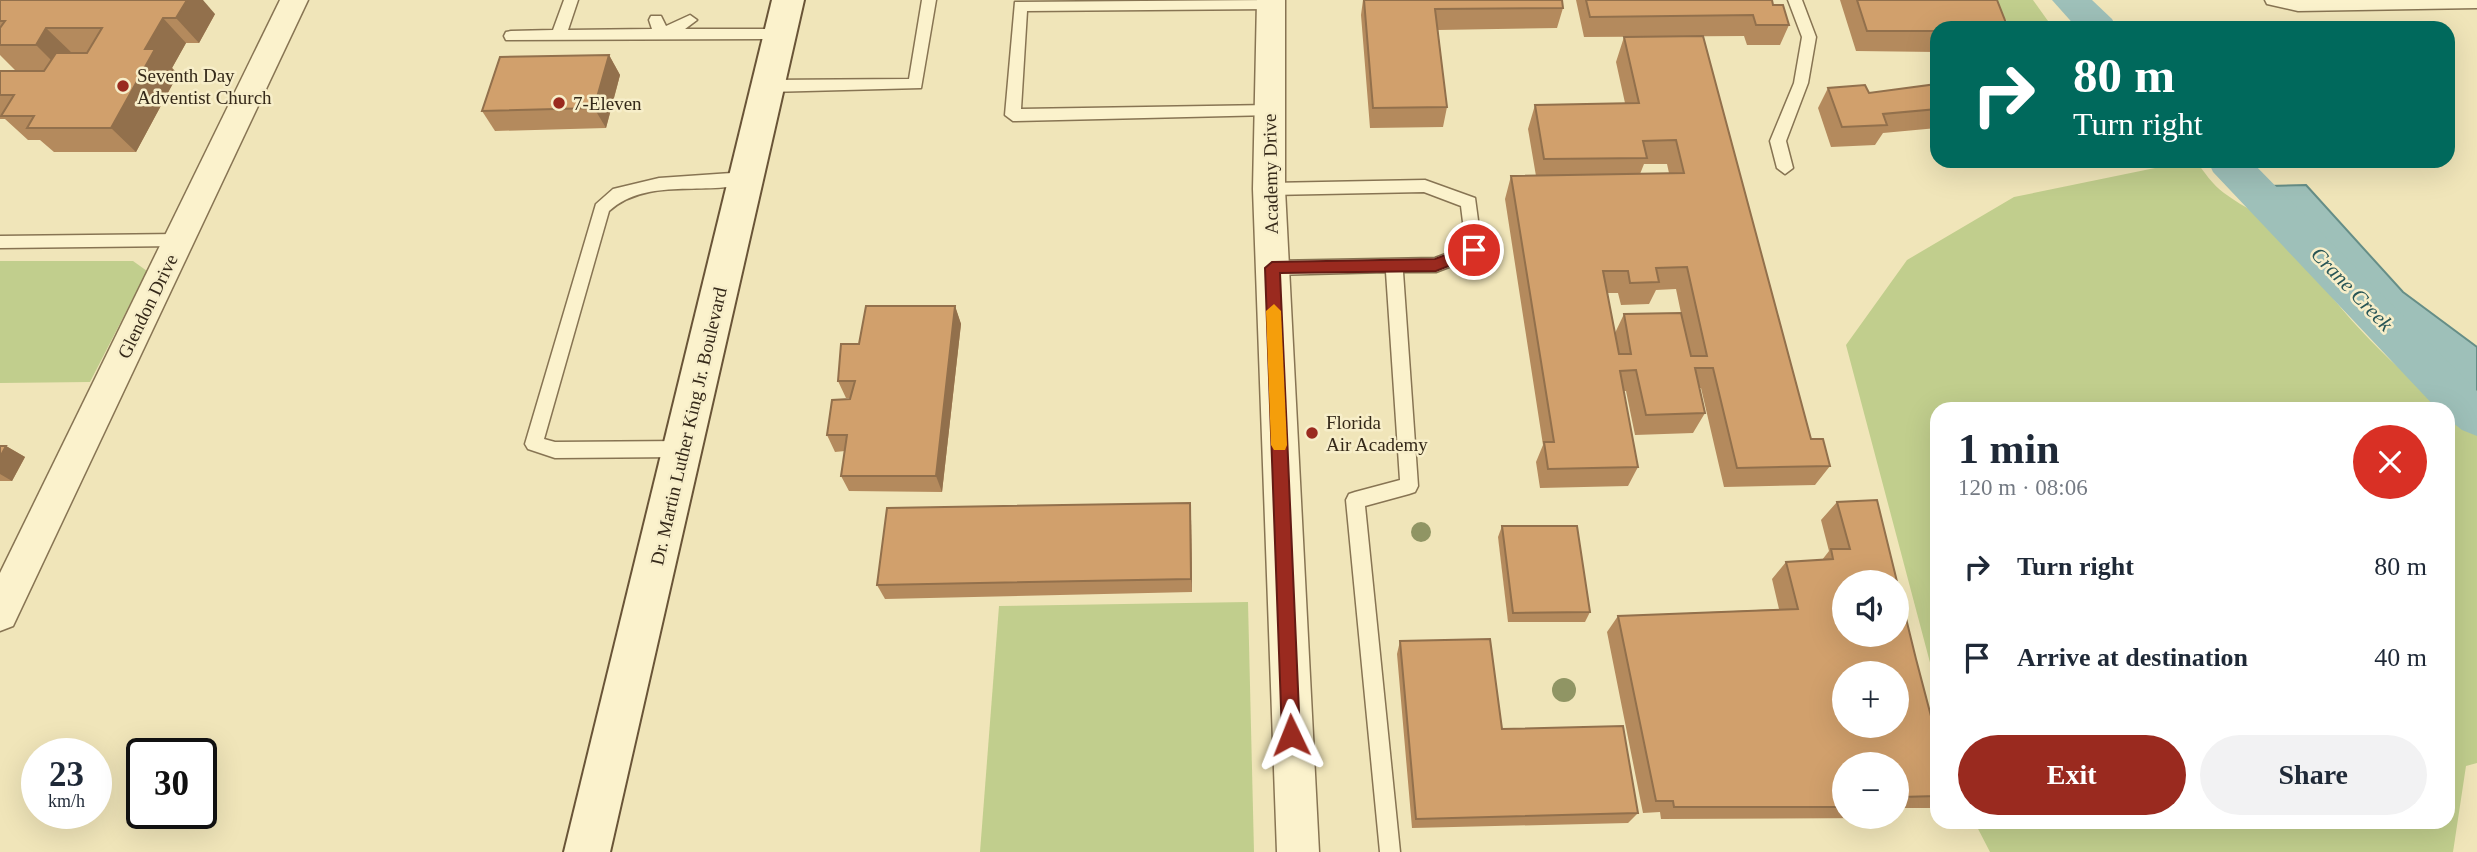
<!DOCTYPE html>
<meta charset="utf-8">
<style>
:root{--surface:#fff;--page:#f2f2f3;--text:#1f2937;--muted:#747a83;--accent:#9a2a1f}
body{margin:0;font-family:Georgia,serif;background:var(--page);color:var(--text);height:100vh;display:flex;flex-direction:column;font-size:26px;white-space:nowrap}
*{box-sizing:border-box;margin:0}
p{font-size:23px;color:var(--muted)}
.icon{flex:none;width:38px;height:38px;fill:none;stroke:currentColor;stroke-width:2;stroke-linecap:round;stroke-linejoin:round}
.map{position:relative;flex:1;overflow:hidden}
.sheet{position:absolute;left:1930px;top:402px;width:525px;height:427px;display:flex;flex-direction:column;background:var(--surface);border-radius:21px;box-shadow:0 7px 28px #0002}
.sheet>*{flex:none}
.banner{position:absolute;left:1930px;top:21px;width:525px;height:147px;border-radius:21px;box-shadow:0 7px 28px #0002;background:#00695c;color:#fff;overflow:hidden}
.tools{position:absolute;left:1832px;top:570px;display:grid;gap:14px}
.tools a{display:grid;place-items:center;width:77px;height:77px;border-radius:50%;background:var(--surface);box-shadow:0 7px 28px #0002;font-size:35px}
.speed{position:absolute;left:21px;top:738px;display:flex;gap:14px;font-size:35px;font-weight:700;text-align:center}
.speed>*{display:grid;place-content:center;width:91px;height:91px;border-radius:50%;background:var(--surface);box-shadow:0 7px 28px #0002;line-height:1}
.speed small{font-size:18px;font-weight:400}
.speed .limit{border:4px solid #111;border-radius:10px;background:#fff;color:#111}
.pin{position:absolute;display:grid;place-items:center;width:60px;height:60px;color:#fff;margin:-30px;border:4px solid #fff;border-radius:50%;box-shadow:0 2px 7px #0007}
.me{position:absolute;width:77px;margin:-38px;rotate:358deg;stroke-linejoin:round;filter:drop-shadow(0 0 5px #0008)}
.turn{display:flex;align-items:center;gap:24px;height:147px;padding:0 28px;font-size:32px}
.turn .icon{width:91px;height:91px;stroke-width:2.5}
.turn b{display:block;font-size:49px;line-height:60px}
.round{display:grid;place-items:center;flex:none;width:74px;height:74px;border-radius:37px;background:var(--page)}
.head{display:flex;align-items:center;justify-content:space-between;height:119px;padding:0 28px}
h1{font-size:42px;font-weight:600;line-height:52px}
.cta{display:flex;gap:14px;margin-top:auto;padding:14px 28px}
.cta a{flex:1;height:80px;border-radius:42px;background:var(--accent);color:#fff;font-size:28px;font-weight:600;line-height:80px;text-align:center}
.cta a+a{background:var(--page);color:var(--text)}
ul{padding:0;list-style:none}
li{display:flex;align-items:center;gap:21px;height:91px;padding:0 28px}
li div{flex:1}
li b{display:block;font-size:26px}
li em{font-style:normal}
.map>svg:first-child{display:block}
</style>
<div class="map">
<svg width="2477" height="852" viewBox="0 0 2477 852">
<rect width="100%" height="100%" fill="#f0e5b9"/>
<g fill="#c1ce8d">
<path d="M 1988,0 L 2033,0 L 2053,28 L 2013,28 Z"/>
<path d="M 2148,161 L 2196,161 C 2204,172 2213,185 2224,193 C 2245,209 2267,216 2286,235 C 2299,248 2306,264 2317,278 C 2361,336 2415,389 2477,426 L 2477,763 L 2466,766 L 2453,852 L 1990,852 L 1975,823 L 2448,822 L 2448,410 L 1937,410 L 1937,689 L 1846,345 L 1907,260 L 2014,197 L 2155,168 Z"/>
<path d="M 0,261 L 133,261 L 147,271 L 90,382 L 0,383 Z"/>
<path d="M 1248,602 L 1254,852 L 980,852 L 999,606 Z"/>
</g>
<path fill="#9ec0b9" stroke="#668e87" stroke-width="2" d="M 2306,185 L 2403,292 L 2477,347 L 2477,399 L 2269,186 Z"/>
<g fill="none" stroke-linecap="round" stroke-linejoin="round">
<g fill="#9ec0b9" fill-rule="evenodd">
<path d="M 2052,0 L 2092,0 L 2112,19 L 2117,28 L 2077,28 Z"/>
<path d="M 2208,161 L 2251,161 L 2477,391 L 2477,436 L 2462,430 L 2448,419 L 2448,410 L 2438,410 L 2213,172 Z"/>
</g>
<g stroke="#877453" stroke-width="3">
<g id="lane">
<path d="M 564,0 L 578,0 L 568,30 L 652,29 L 649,20 L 651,16 L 661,16 L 666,26 L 690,15 L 697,20 L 685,29 L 780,29 L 787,34 L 780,39 L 506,40 L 504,36 L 506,32 L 511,31 L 553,30 Z"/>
<path d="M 922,0 L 936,0 L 921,88 L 768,92 L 761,86 L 768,80 L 909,79 Z"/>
<path d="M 1275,0 L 1278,4 L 1271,9 L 1027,11 L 1021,109 L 1270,105 L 1278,111 L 1275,115 L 1013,121 L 1005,115 L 1015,2 Z"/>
<path d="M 1788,0 L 1802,0 L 1816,37 L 1808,83 L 1786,141 L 1793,168 L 1785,174 L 1777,168 L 1770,141 L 1794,83 L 1802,37 Z"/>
<path d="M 2265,0 L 2477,0 L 2477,8 L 2298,11 L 2267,4 Z"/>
<path d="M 746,172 L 754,178 L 752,182 C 705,197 649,176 609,211 L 544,439 L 555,442 L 682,441 L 688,444 L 691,449 L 688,454 L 682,457 L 555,458 L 528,449 L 525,444 L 596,204 L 613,189 L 659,178 Z"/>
<path d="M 1425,180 L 1475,198 L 1482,250 L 1480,255 L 1436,272 L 1403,272 L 1418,486 L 1415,492 L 1409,494 L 1365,506 L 1400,852 L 1380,852 L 1346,500 L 1349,494 L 1355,492 L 1400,480 L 1386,272 L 1272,275 L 1266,273 L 1264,268 L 1266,263 L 1272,261 L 1435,258 L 1466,246 L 1461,206 L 1424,192 L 1269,195 L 1261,189 L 1269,183 Z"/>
<path d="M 179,234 L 187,240 L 179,246 L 0,248 L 0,236 Z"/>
</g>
</g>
<g stroke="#877453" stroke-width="3">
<g id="street">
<path d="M 280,0 L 308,0 L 13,626 L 0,631 L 0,573 Z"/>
<path d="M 1257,0 L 1285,0 L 1285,189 L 1319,852 L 1277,852 L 1253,189 Z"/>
</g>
</g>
<g stroke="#695437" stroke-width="4">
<path id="secondary" d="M 772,0 L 804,0 L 610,852 L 564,852 Z"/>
</g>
<use href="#lane" fill="#fbf2cc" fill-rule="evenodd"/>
<use href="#street" fill="#fbf2cc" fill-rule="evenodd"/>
<use href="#secondary" fill="#fbf2cc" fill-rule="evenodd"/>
</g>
<g fill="#909564">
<circle cx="1421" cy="532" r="10"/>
<circle cx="1564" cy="690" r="12"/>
</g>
<g fill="#b48a5d" fill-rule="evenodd">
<path d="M 0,0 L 215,14 L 199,43 L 186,43 L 172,68 L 178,74 L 136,152 L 54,152 L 40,140 L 28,140 L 5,119 L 0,119 L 0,71 L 44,71 L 45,70 L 15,70 L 0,55 Z"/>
<path d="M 1363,0 L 1562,0 L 1563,8 L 1557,28 L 1438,30 L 1447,107 L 1443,127 L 1370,128 L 1361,15 Z"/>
<path d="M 1576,0 L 1772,0 L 1773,5 L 1789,25 L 1780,45 L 1747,45 L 1744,36 L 1584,37 Z"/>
<path d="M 1840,0 L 1997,0 L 1937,28 L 1937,52 L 1856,51 Z"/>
<path d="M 1703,36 L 1811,439 L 1830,466 L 1815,485 L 1724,487 L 1701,388 L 1699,388 L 1705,413 L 1693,433 L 1635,435 L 1626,391 L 1624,391 L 1638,467 L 1628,486 L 1540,488 L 1536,462 L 1543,445 L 1505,199 L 1511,176 L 1536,176 L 1528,129 L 1535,105 L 1625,103 L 1616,62 L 1624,37 ZM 1644,164 L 1667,164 L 1669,173 L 1640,174 ZM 1676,289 L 1681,313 L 1624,314 L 1615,333 L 1607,293 L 1618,293 L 1621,305 L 1649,304 L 1656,290 Z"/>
<path d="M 609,55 L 620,75 L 606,128 L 495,131 L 482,111 Z"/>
<path d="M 1937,84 L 1937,128 L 1883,133 L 1875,145 L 1831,147 L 1818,108 L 1828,88 L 1869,93 Z"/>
<path d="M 955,306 L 961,324 L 942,492 L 849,491 L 841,476 L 845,451 L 835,452 L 827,435 L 850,399 L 850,398 L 846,398 L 838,381 L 859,344 Z"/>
<path d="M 0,446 L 6,446 L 25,457 L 12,481 L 0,481 Z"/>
<path d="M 1837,502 L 1916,659 L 1937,739 L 1937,805 L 1932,808 L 1897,808 L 1897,765 L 1844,765 L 1844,817 L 1880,817 L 1879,818 L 1661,819 L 1660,812 L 1643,813 L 1607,632 L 1618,616 L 1779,609 L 1772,579 L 1786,562 L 1822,560 L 1829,551 L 1821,520 Z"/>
<path d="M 1191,518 L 1192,592 L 885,599 L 877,585 Z"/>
<path d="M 1502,526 L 1590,612 L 1585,622 L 1508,622 L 1498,537 Z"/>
<path d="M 1400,641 L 1502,729 L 1638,813 L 1628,823 L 1412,828 L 1397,654 Z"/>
</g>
<g fill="#92704c">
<path d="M 187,0 L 203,0 L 215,14 L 199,43 L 176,18 Z"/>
<path d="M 163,18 L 186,43 L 172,68 L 178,74 L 136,152 L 111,128 L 145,49 Z"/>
<path d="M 46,28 L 72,53 L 61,70 L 36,45 Z"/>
<path d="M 609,55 L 620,75 L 606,128 L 594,108 Z"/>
<path d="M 955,306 L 961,324 L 942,492 L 936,476 Z"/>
<path d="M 6,446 L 25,457 L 12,481 L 0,474 L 0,457 Z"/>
<path d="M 1190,503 L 1191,518 L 1192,592 L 1191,579 Z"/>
</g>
<g fill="#d1a06c" stroke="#92704c" stroke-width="2" fill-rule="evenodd">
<path d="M 0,0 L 187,0 L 176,18 L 163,18 L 145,49 L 155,49 L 111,128 L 27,128 L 34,116 L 1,116 L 14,95 L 0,95 L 0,71 L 44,71 L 56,53 L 87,53 L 102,28 L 46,28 L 36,45 L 0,45 L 0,28 L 5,21 L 0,21 Z"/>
<path d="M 1364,0 L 1562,0 L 1563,8 L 1435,9 L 1447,107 L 1373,108 Z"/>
<path d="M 1586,0 L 1772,0 L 1773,5 L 1783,5 L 1789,25 L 1756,25 L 1753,15 L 1590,17 Z"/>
<path d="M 1857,0 L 1997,0 L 2008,28 L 1937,28 L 1937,31 L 1867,31 Z"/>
<path d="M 1703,36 L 1811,439 L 1823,439 L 1830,466 L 1737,468 L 1713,368 L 1695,368 L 1705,413 L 1646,415 L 1636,370 L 1620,371 L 1638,467 L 1548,469 L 1544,442 L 1554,442 L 1511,176 L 1684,173 L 1676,140 L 1643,141 L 1647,158 L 1544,159 L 1535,105 L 1639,103 L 1624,37 ZM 1687,267 L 1707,356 L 1691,356 L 1681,313 L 1624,314 L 1631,354 L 1619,354 L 1603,271 L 1628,271 L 1630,283 L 1659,282 L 1656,268 Z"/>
<path d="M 609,55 L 594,108 L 482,111 L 500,57 Z"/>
<path d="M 1937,84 L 1937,109 L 1883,114 L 1887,125 L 1842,127 L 1828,88 L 1865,85 L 1869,93 Z"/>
<path d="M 866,306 L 955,306 L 936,476 L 841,476 L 847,435 L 827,435 L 832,400 L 850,399 L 855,381 L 838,381 L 841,344 L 859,344 Z"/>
<path d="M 0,446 L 6,446 L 0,457 Z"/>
<path d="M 1877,500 L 1916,659 L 1937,739 L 1937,796 L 1901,797 L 1898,807 L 1897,807 L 1897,765 L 1844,765 L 1844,807 L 1674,807 L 1673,801 L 1656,801 L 1618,616 L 1798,609 L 1786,562 L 1833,559 L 1831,549 L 1850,549 L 1837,502 ZM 1844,583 L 1897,583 L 1897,635 L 1844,635 ZM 1844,674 L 1897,674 L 1897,726 L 1844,726 Z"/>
<path d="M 1190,503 L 1191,579 L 877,585 L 887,508 Z"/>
<path d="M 1502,526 L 1577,526 L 1590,612 L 1513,613 Z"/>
<path d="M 1490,639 L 1502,729 L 1623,726 L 1638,813 L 1416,819 L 1400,641 Z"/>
</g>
<path fill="#9a2a1f" stroke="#641b14" stroke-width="2" d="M 1474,244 L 1479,246 L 1481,250 L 1479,254 L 1436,271 L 1280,273 L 1300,735 L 1298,742 L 1291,744 L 1285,742 L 1282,735 L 1265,268 L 1272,262 L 1435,259 Z"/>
<path fill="#f59e0b" d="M 1274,304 L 1281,311 L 1287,445 L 1285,450 L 1274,450 L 1271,445 L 1266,311 Z"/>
<g fill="#9a2a1f" stroke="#f7eec9" stroke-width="2.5">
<circle cx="123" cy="86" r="7"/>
<circle cx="559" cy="103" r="7"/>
<circle cx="1312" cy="433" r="7"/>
</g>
<g text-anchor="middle" stroke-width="5" stroke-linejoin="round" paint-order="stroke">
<g font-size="19" fill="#352919" stroke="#f7eec9" text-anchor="start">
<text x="137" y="82">Seventh Day<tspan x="137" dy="22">Adventist Church</tspan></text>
<text x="573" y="110">7-Eleven</text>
<text x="1326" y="429">Florida<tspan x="1326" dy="22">Air Academy</tspan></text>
</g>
<g font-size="19" fill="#352919" stroke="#f7eec9">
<text transform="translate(1270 174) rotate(-91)" y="7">Academy Drive</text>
<text transform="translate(147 306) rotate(-64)" y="7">Glendon Drive</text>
<text transform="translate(688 426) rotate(-77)" y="7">Dr. Martin Luther King Jr. Boulevard</text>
</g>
<g font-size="21" font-style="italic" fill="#275556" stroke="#f7eec9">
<text transform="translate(2352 289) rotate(46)" y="7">Crane Creek</text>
</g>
</g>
</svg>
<div class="tools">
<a><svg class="icon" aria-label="sound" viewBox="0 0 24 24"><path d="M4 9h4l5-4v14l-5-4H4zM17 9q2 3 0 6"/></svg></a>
<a>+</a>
<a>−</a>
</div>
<div class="speed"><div>23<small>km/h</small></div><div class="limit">30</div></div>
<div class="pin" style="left:1474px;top:250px;background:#d93025"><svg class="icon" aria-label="arrive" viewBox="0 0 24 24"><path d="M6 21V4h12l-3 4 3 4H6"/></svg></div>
<svg class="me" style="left:1291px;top:735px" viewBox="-20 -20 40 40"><path d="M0-17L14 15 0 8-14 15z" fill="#9a2a1f" stroke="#fff" stroke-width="4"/></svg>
<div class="banner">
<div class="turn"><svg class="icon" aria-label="right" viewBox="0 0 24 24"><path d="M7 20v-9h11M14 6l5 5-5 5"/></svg><div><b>80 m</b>Turn right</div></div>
</div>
<section class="sheet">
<div class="head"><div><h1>1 min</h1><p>120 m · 08:06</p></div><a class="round" style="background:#d93025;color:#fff"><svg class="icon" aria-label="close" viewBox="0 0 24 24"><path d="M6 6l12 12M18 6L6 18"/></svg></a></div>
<ul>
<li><svg class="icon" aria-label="right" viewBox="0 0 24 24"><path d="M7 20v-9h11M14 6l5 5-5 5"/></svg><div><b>Turn right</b></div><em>80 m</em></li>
<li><svg class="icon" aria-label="arrive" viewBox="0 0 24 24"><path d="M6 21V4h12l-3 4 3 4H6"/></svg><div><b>Arrive at destination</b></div><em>40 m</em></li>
</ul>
<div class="cta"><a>Exit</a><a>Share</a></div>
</section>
</div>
